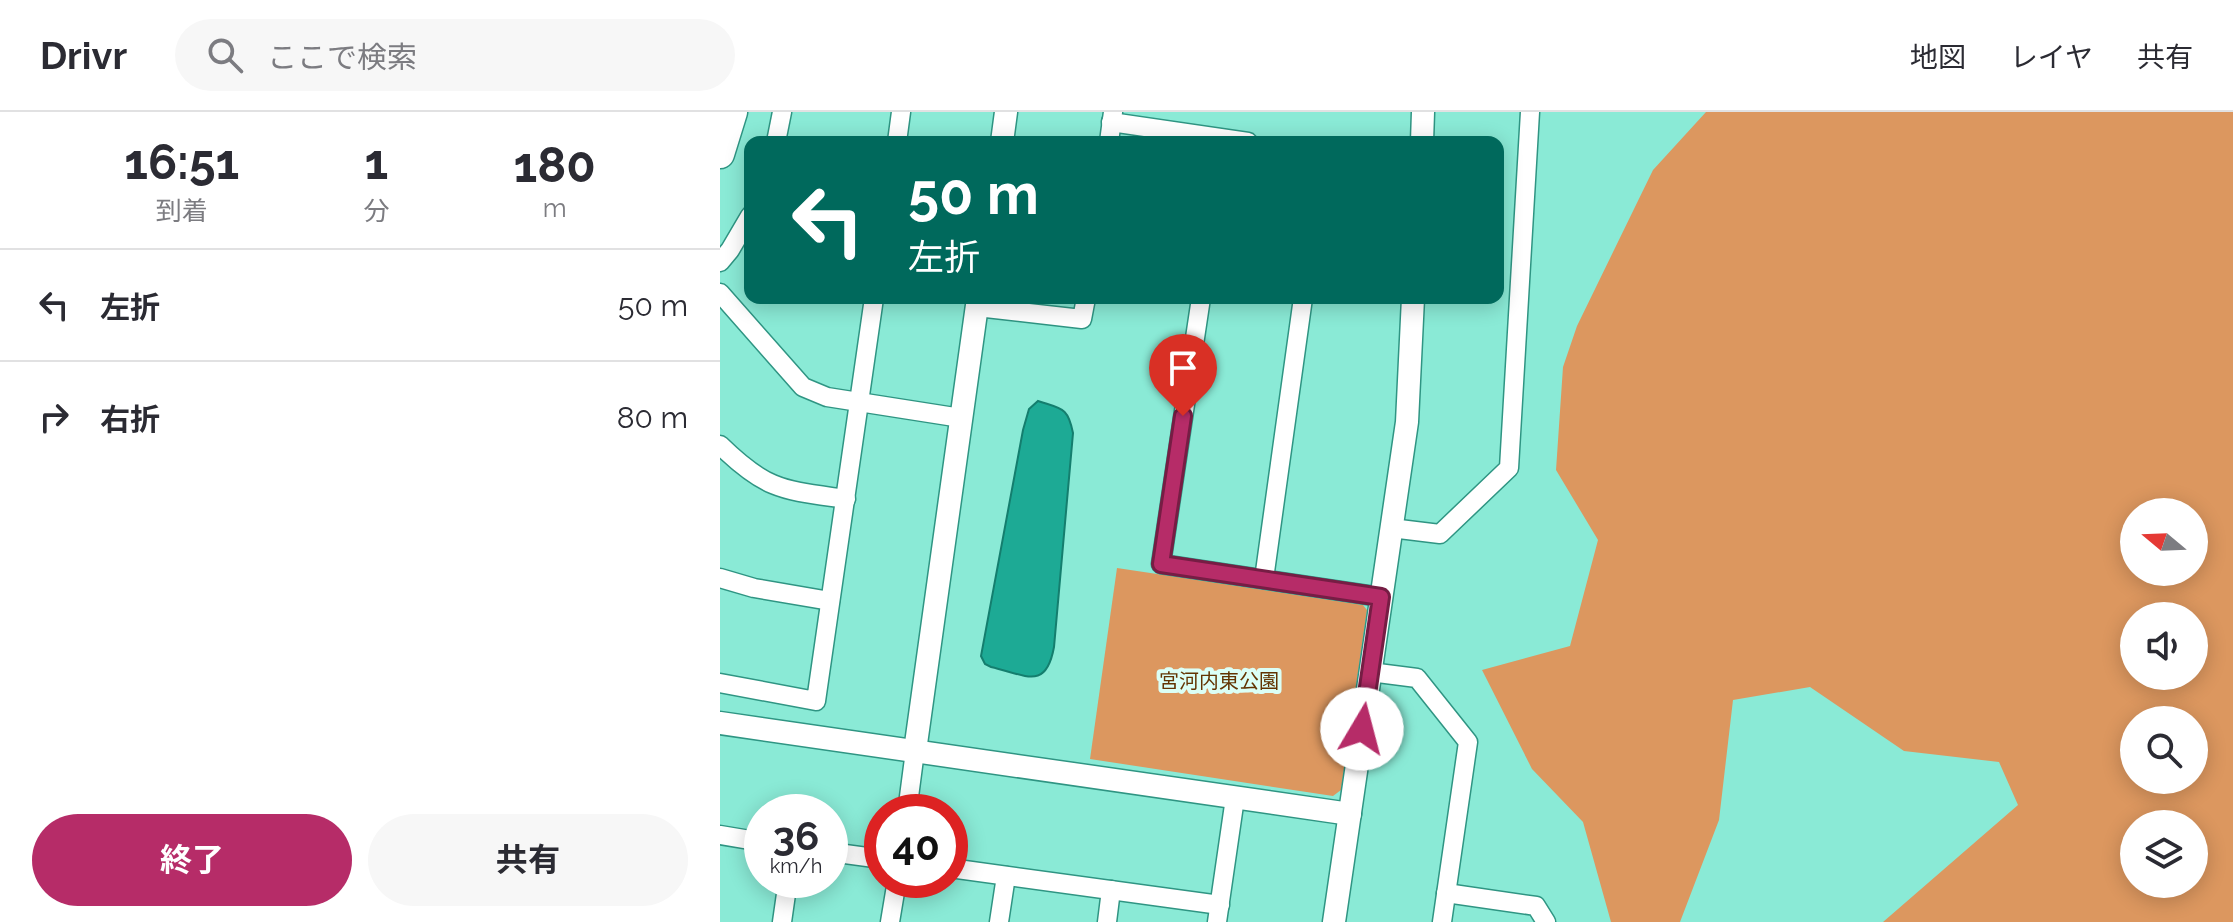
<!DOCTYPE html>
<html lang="ja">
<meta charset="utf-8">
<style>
:root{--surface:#fff;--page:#f7f7f7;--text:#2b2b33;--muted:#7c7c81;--line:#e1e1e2;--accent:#b62c68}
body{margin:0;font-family:Raleway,"Noto Sans JP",sans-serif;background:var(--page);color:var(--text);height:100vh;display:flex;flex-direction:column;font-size:30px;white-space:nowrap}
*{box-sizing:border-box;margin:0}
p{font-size:26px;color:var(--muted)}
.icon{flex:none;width:44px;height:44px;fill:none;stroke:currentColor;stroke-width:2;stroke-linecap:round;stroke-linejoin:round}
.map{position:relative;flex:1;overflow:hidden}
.panel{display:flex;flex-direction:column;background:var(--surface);width:720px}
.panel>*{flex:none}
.guide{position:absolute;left:24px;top:24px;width:760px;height:168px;border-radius:16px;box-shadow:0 4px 20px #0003;background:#00695c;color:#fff;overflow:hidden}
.needle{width:52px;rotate:289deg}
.tools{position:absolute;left:1400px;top:386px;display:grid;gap:16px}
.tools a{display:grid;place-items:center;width:88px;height:88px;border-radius:50%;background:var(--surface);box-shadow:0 4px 20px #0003;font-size:40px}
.speed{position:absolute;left:24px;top:682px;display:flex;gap:16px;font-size:40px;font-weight:700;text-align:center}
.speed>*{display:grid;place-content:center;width:104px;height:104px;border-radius:50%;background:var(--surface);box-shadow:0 4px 20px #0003;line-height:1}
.speed small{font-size:20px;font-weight:400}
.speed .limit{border:12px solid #d22;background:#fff;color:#111}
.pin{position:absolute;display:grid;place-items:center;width:68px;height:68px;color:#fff;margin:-82px -34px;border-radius:50% 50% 50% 0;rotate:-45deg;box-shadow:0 0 8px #0007}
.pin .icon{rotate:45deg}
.me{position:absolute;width:88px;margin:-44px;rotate:8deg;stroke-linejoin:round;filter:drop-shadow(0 0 6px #0008)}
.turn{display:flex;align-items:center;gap:28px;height:168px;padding:0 32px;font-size:36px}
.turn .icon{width:104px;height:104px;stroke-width:2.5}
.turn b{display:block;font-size:56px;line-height:68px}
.eta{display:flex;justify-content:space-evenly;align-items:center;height:136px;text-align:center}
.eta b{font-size:48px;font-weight:700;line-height:56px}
.action{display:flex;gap:16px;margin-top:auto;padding:16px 32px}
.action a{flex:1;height:92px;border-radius:48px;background:var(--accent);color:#fff;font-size:32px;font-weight:700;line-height:92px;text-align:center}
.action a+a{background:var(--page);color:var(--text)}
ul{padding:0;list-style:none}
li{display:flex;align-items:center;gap:24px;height:112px;padding:0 32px;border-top:2px solid var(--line)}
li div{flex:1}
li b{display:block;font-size:30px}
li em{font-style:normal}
header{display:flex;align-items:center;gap:48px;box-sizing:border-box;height:112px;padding:0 40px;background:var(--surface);border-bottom:2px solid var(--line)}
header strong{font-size:38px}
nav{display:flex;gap:44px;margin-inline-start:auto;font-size:28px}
.search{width:560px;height:72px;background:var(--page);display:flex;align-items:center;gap:20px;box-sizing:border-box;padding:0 28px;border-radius:44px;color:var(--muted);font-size:30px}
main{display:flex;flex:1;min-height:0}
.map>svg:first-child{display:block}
</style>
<header>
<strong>Drivr</strong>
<div class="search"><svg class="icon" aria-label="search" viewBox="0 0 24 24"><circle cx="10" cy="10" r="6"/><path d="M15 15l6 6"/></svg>ここで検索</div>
<nav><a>地図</a><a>レイヤ</a><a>共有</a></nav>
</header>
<main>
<section class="panel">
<div class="eta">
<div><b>16:51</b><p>到着</p></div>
<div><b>1</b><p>分</p></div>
<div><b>180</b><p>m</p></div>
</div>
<ul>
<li><svg class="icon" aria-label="left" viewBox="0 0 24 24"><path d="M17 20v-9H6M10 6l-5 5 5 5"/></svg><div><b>左折</b></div><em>50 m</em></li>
<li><svg class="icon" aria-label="right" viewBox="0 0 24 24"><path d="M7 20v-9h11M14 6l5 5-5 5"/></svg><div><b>右折</b></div><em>80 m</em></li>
</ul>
<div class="action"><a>終了</a><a>共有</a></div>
</section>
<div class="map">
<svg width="1513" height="810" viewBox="0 0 1513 810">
<rect width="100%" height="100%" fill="#8aead6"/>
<g fill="#dc975f" fill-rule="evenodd">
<path d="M 986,0 L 1513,0 L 1513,810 L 1163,810 L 1298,693 L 1279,650 L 1184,639 L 1090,575 L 1013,588 L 999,708 L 960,810 L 891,810 L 863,710 L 812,657 L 762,558 L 850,534 L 878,428 L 836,358 L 843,255 L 857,214 L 933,58 ZM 1414,400 L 1474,400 L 1474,460 L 1414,460 ZM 1414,504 L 1474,504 L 1474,564 L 1414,564 ZM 1414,608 L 1474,608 L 1474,668 L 1414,668 ZM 1414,712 L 1474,712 L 1474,772 L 1414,772 Z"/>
<path d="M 397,456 L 643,493 L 647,498 L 621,678 L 613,684 L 370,647 Z"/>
</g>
<path fill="#1daa95" stroke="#147e6e" stroke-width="2" d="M 318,289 C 342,297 348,295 353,321 L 334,535 C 326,579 306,563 271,555 L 265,552 L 261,544 L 303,318 L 309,297 Z"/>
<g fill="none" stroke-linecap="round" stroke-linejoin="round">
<g stroke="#2f9583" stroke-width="21">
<g id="minor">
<path d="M 391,10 L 528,30"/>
<path d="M 56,30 L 62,0"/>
<path d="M 177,30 L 181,0"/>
<path d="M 389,30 L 393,0"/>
<path d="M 0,150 L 10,138 L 30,104"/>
<path d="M 0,181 L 83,275 L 107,285 L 241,306"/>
<path d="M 481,186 L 441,452 L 661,485"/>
<path d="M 257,195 L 362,207 L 366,186"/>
<path d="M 0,333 C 47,379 63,378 126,387"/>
<path d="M 671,416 L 720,422 L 789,356 L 810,0"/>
<path d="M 0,466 L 34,476 L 110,489"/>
<path d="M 544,467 L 583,186"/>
<path d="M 650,560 L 697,566 L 748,630 L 722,810"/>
<path d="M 0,571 L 96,589 L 154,186"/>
<path d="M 187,700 L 195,639"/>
<path d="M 0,723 L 42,730"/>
<path d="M 110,740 L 162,747"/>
<path d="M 230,756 L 500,793"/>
<path d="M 726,781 L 816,794 L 826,810"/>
<path d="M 62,810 L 68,768"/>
<path d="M 170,810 L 177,768"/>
<path d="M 279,810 L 286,764"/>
<path d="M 387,810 L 391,778"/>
<path d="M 497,810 L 515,686"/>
</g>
</g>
<g stroke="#2f9583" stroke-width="25">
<g id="tertiary">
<path d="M 282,30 L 286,0"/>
<path d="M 702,30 L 703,0"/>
<path d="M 0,611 L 630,702"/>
<path d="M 195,639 L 258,186"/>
<path d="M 614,810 L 687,310 L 693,186"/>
</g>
</g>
<g stroke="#2f9583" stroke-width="31">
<path id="primary" d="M 0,42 L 13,0"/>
</g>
<use href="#minor" stroke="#fff" stroke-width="18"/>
<use href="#tertiary" stroke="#fff" stroke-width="22"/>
<use href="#primary" stroke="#fff" stroke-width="28"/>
</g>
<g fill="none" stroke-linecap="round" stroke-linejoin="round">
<g stroke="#761d44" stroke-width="20">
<path id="route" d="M 463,304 L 441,452 L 661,485 L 642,617"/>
</g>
<use href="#route" stroke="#b62c68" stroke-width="14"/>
</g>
<g text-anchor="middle" stroke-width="8" stroke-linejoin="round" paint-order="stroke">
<g font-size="20" fill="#633402" stroke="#dbfff6">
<text x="499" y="576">宮河内東公園</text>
</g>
</g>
</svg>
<div class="tools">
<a><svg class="needle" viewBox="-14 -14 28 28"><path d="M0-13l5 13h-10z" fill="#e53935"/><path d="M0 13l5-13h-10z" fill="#7c7c81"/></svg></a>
<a><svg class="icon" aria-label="sound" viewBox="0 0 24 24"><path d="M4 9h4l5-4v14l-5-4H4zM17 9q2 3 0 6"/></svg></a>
<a><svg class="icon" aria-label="search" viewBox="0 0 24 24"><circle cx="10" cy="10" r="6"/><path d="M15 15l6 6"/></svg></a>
<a><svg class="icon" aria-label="layers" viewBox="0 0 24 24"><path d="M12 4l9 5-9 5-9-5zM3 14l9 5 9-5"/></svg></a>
</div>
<div class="speed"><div>36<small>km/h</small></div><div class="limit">40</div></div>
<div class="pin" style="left:463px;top:304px;background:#d93025"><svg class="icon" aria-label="arrive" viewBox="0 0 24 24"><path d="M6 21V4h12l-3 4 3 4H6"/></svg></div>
<svg class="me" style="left:642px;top:617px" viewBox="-20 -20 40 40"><circle r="19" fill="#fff"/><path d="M0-13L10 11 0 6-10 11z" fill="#b62c68"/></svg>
<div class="guide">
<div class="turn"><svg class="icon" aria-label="left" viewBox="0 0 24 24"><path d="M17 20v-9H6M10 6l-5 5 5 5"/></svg><div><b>50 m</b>左折</div></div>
</div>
</div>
</main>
